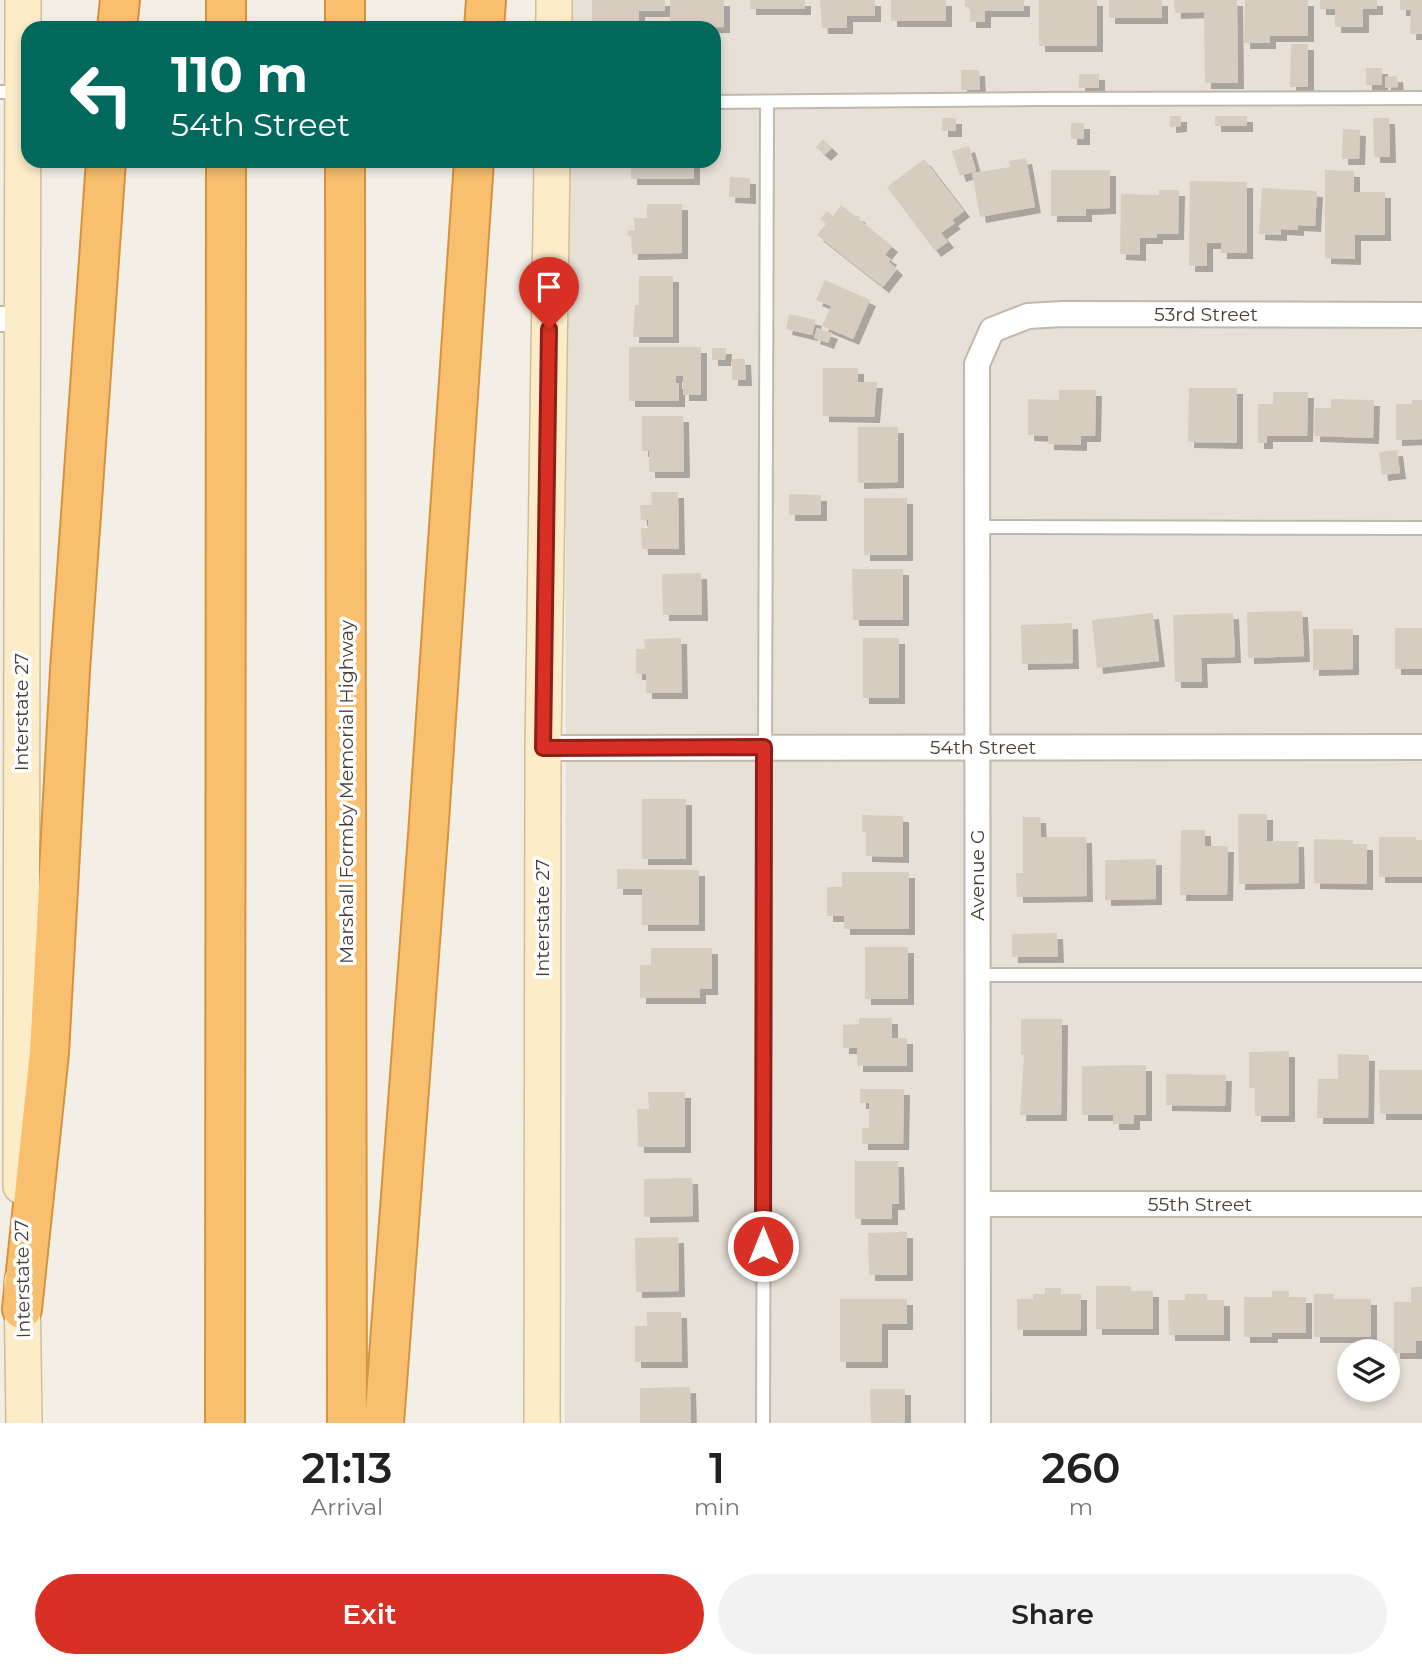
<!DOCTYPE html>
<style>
:root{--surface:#fff;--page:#f2f2f2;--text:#222;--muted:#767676;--accent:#d93025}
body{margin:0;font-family:Montserrat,sans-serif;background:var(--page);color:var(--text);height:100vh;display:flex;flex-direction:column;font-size:26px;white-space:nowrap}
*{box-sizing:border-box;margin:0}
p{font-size:23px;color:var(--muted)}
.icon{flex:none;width:38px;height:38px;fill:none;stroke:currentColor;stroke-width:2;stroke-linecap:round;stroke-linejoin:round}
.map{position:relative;height:1423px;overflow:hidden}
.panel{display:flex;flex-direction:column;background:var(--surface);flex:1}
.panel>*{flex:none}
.banner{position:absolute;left:21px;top:21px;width:700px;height:147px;border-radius:21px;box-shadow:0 4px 10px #0003;background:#00695c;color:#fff;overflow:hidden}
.fabs{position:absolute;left:1337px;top:1339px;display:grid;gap:14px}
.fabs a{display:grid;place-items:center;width:63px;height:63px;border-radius:50%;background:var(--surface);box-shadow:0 4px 10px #0003;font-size:35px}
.pin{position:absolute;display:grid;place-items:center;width:60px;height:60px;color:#fff;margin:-72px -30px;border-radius:50% 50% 50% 0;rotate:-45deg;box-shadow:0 0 7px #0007}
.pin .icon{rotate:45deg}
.me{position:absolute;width:77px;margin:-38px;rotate:0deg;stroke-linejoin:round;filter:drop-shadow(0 0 5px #0008)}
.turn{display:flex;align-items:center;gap:24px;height:147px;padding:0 35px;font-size:32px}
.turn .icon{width:91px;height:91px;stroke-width:2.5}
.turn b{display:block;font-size:49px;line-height:60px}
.eta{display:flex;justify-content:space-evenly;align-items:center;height:119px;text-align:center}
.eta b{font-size:42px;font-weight:600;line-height:49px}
.primary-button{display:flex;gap:14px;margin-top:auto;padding:14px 35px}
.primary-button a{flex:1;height:80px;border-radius:42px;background:var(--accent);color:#fff;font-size:28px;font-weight:600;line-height:80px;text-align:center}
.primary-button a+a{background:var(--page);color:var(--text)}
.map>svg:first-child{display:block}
</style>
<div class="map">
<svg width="1422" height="1423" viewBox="0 0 1422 1423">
<defs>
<filter id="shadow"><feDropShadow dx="6" dy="6" stdDeviation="0" flood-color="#0004"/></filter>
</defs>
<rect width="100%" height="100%" fill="#f3efe7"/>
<path fill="#e7e0d6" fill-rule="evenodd" d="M 566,0 L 1422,0 L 1422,1423 L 565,1423 L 566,161 L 714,161 L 714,28 L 566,28 ZM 1349,1351 L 1388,1351 L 1388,1390 L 1349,1390 Z"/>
<g fill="#d7ccc0" filter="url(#shadow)">
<path d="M 592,0 L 665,0 L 665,11 L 639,11 L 639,24 L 592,24 Z"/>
<path d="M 670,0 L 724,0 L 724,27 L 670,28 Z"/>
<rect x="750" y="0" width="55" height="9"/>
<path d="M 820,0 L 875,0 L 875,16 L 847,16 L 847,28 L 822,28 Z"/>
<rect x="891" y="0" width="55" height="21"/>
<path d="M 965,0 L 1024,0 L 1024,11 L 985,11 L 985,22 L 970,22 L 970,11 L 968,7 L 965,7 Z"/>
<rect x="1039" y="0" width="58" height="46"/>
<rect x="1109" y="0" width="53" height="18"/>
<path d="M 1174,0 L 1237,0 L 1238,83 L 1205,83 L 1204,12 L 1175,13 Z"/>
<path d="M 1245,0 L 1308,0 L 1308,36 L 1270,36 L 1270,43 L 1244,43 Z"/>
<path d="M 1320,0 L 1377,0 L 1377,9 L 1363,9 L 1363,27 L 1335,27 L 1335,9 L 1320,9 Z"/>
<path d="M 1400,0 L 1422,0 L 1422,34 L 1410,34 L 1411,10 L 1400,10 Z"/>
<path d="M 1291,44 L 1308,44 L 1308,87 L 1290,87 Z"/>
<rect x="1366" y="68" width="16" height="17"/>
<path d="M 961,70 L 979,70 L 980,90 L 961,90 Z"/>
<rect x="1079" y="74" width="20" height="14"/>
<path d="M 1397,76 L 1398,87 L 1385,88 L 1385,77 Z"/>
<path d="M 1170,116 L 1181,116 L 1181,126 L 1170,127 Z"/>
<rect x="1215" y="116" width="32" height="10"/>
<rect x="942" y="118" width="14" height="13"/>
<path d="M 1373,118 L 1389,118 L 1390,157 L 1374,157 Z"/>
<rect x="1071" y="123" width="13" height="16"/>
<path d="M 1343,129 L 1360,130 L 1359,159 L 1342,159 Z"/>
<path d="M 823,139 L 832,148 L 825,155 L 816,147 Z"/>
<path d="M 969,146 L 976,171 L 960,176 L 952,151 Z"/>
<path d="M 1026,158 L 1035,207 L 980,217 L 972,173 L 1010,167 L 1009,161 Z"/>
<path d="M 924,159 L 964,211 L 952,220 L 955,223 L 941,233 L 948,242 L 935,251 L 887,187 Z"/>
<rect x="631" y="161" width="63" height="18"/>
<path d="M 1051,170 L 1110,170 L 1110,208 L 1086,209 L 1086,216 L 1051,216 Z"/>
<path d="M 1325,170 L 1354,171 L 1354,192 L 1385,192 L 1385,235 L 1355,235 L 1355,259 L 1325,258 Z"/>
<path d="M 730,177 L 750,178 L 750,198 L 729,197 Z"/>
<path d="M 1190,181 L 1247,182 L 1247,253 L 1221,253 L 1221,243 L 1207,243 L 1207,266 L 1189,266 Z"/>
<path d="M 1262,188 L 1317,191 L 1315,226 L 1298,225 L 1298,230 L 1281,229 L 1281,235 L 1259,234 Z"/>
<path d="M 1159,190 L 1179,190 L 1178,234 L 1157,234 L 1157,238 L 1140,238 L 1140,255 L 1120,254 L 1121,194 L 1159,195 Z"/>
<path d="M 647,204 L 682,204 L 682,253 L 632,254 L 631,236 L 628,236 L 628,230 L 635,230 L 634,218 L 647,218 Z"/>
<path d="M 841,205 L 855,216 L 856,215 L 860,217 L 859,219 L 892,246 L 885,255 L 891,259 L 889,262 L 897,269 L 883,287 L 817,235 L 826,224 L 820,219 L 827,211 L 833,216 Z"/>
<path d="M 639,276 L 673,276 L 673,337 L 633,337 L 635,305 L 639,305 Z"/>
<path d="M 825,280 L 870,300 L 853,339 L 822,326 L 831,306 L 816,300 Z"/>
<path d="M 789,314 L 816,320 L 812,335 L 786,329 Z"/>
<path d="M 817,328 L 832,333 L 828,343 L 814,338 Z"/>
<path d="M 629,347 L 701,347 L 701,395 L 683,395 L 683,376 L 676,376 L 676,383 L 679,383 L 679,401 L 629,401 Z"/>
<path d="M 712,348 L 726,348 L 725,360 L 712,360 Z"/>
<path d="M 732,359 L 745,359 L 746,380 L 732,380 Z"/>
<path d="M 823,368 L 858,368 L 858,382 L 877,382 L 874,417 L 823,416 Z"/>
<path d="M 1189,388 L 1237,388 L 1237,443 L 1188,442 Z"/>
<path d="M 1059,390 L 1096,390 L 1095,436 L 1081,436 L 1081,445 L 1048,444 L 1048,436 L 1028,435 L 1028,399 L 1059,400 Z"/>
<path d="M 1273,392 L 1308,392 L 1307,436 L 1267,436 L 1267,443 L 1258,443 L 1258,404 L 1273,404 Z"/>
<path d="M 1331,399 L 1374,400 L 1373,438 L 1314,436 L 1315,408 L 1331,408 Z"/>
<path d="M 1412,400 L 1422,400 L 1422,439 L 1396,440 L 1396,404 L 1412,404 Z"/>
<path d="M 642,416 L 683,416 L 684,472 L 649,472 L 649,451 L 642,451 Z"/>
<path d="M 858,427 L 898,427 L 898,482 L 858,483 Z"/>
<path d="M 1397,450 L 1400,473 L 1382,475 L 1379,452 Z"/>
<path d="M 651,492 L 678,492 L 679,549 L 642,549 L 641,528 L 648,528 L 648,520 L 641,520 L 640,505 L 652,505 Z"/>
<path d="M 789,494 L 821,495 L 821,515 L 789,515 Z"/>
<rect x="864" y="498" width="43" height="57"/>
<path d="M 852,569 L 903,569 L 903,620 L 853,620 Z"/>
<path d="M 701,573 L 702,615 L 663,615 L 662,574 Z"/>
<path d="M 1302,611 L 1304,656 L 1248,658 L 1247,612 Z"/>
<path d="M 1153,613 L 1159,661 L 1097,668 L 1092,620 Z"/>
<path d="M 1233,613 L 1235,657 L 1201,658 L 1202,682 L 1175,682 L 1173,615 Z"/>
<path d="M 1072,623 L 1073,663 L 1022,664 L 1021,625 Z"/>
<rect x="1395" y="628" width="27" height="41"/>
<path d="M 1313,629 L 1353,629 L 1353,669 L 1313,670 Z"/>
<path d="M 681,638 L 682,693 L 646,693 L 646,674 L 636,674 L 636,649 L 645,649 L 644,639 Z"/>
<rect x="863" y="638" width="36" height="60"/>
<rect x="642" y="799" width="44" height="60"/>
<path d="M 1238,814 L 1267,814 L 1267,841 L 1298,841 L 1299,883 L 1239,884 Z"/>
<path d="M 862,815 L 903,816 L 903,857 L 866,856 L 866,832 L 862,832 Z"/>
<path d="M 1023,817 L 1040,817 L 1041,837 L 1086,837 L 1087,896 L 1017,897 L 1016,873 L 1023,873 Z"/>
<path d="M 1181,830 L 1205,830 L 1205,846 L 1228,846 L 1227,895 L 1180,895 Z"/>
<path d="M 1379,837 L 1416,837 L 1416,840 L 1422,840 L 1422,877 L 1379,877 Z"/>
<path d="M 1314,839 L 1353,840 L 1353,844 L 1367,844 L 1367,884 L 1314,883 Z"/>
<path d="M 1156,859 L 1156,899 L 1105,900 L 1105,860 Z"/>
<path d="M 617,869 L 699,870 L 699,925 L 642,925 L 642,889 L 617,889 Z"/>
<path d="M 842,872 L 909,872 L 909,929 L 844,929 L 844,916 L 827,916 L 827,887 L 842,887 Z"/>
<path d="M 1057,933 L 1058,957 L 1012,957 L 1012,934 Z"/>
<rect x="865" y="947" width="43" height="52"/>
<path d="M 651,948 L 712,948 L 712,989 L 700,989 L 700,998 L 640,998 L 640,965 L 651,965 Z"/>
<path d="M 859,1018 L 892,1018 L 892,1038 L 907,1038 L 907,1066 L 857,1066 L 857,1048 L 843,1048 L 843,1025 L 859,1024 Z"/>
<path d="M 1021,1019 L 1062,1019 L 1061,1115 L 1020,1115 L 1024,1055 L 1021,1055 Z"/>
<path d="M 1289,1051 L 1289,1116 L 1255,1116 L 1255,1088 L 1249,1088 L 1249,1052 Z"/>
<path d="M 1338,1054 L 1369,1055 L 1368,1118 L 1317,1118 L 1318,1079 L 1338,1079 Z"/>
<path d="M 1146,1065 L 1146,1115 L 1134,1115 L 1134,1124 L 1113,1124 L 1113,1115 L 1082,1115 L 1082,1066 Z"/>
<path d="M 1379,1070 L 1422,1070 L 1422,1114 L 1380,1114 Z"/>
<path d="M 1166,1074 L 1226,1075 L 1225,1106 L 1166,1105 Z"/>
<path d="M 860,1089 L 904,1089 L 903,1144 L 862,1144 L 862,1128 L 869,1128 L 869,1103 L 860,1103 Z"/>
<path d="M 648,1092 L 685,1092 L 685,1147 L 638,1147 L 637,1109 L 649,1109 Z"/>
<path d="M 855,1161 L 898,1161 L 899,1204 L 892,1204 L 892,1219 L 855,1219 Z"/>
<path d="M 692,1178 L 693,1216 L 644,1217 L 644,1179 Z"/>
<path d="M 907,1232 L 907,1275 L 869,1275 L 868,1233 Z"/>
<path d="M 678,1237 L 679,1291 L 636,1292 L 635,1238 Z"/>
<path d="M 1096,1286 L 1131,1286 L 1131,1291 L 1153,1291 L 1153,1329 L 1096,1329 Z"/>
<path d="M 1411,1287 L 1422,1287 L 1422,1341 L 1416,1341 L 1416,1353 L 1394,1353 L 1394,1302 L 1411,1302 Z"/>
<path d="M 1045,1288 L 1061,1288 L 1061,1294 L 1081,1294 L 1081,1330 L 1017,1330 L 1017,1299 L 1033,1299 L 1033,1294 L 1045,1294 Z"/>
<path d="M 1272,1291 L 1289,1291 L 1289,1297 L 1306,1297 L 1306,1333 L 1272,1333 L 1272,1337 L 1244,1337 L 1244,1297 L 1272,1297 Z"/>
<path d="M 1185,1294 L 1207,1294 L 1207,1300 L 1224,1300 L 1224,1335 L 1169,1335 L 1168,1300 L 1185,1300 Z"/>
<path d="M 1314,1294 L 1334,1294 L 1334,1299 L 1371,1299 L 1371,1337 L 1314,1337 Z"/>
<path d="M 840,1299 L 907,1299 L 907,1324 L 882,1324 L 882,1362 L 840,1362 Z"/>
<path d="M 647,1312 L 681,1312 L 682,1362 L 635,1362 L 635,1326 L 647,1326 Z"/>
<path d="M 690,1387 L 691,1423 L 640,1423 L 640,1388 Z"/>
<path d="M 870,1389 L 905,1389 L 905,1423 L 871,1423 Z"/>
</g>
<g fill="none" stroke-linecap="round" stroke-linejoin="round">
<g stroke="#c1b8ad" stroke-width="16">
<g id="lane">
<path d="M 0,92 L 22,92"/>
<path d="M 714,102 L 1036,99 L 1422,98"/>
<path d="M 977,527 L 1422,528"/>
<path d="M 978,975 L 1422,975"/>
<path d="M 763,1423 L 767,103"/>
</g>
</g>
<g stroke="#c1b8ad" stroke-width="28">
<g id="street">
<path d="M 0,319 L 22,319"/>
<path d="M 543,748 L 1422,747"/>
<path d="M 978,1204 L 1422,1204"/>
<path d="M 978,1423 L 977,364 L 992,330 L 1028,316 L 1063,314 L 1422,315"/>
</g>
</g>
<g stroke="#d1be99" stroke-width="38">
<g id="secondary">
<path d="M 554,0 L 554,28"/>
<path d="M 21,1186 L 23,0"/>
<path d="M 22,1281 L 24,1423"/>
<path d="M 542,1423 L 543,748 L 552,161"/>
</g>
</g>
<g stroke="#d6933e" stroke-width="42">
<g id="highway">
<path d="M 345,0 L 345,28"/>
<path d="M 117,28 L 120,0"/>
<path d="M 226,28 L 226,0"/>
<path d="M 484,28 L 486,0"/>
<path d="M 345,161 L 347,1423"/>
<path d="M 22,1309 L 49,1053 L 70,670 L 106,161"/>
<path d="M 225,1423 L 226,161"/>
<path d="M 384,1423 L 428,835 L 474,161"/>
</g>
</g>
<use href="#lane" stroke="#fff" stroke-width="12"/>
<use href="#street" stroke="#fff" stroke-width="24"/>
<use href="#secondary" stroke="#fcecc8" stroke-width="35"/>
<use href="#highway" stroke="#f7bf6e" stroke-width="38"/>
</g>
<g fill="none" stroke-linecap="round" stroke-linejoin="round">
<g stroke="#8d1f18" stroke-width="18">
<path id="route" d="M 549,329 L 543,748 L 764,747 L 763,1246"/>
</g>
<use href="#route" stroke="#d93025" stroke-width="12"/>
</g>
<g text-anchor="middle" stroke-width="7" stroke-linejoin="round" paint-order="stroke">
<g font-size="19" fill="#463f37" stroke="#fff">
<text x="1206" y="321">53rd Street</text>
<text transform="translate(21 712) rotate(-90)" y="7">Interstate 27</text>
<text x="983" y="754">54th Street</text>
<text transform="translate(346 792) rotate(-90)" y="7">Marshall Formby Memorial Highway</text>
<text transform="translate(977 875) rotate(-90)" y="7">Avenue G</text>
<text transform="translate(542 918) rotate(-90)" y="7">Interstate 27</text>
<text x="1200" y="1211">55th Street</text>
<text transform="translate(22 1279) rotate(-91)" y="7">Interstate 27</text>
</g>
</g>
</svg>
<div class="fabs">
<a><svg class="icon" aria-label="layers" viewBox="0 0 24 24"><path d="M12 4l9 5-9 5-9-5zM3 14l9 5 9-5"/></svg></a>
</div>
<div class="pin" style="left:549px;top:329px;background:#d93025"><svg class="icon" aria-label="arrive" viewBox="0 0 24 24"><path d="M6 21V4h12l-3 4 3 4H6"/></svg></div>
<svg class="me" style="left:763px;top:1246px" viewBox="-20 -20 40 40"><circle r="17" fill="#d93025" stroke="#fff" stroke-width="3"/><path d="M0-11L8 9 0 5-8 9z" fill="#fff"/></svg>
<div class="banner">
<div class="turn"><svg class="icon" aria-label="left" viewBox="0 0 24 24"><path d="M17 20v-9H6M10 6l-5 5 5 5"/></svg><div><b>110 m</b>54th Street</div></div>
</div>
</div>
<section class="panel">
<div class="eta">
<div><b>21:13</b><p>Arrival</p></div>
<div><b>1</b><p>min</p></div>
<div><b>260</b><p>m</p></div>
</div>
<div class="primary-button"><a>Exit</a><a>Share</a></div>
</section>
